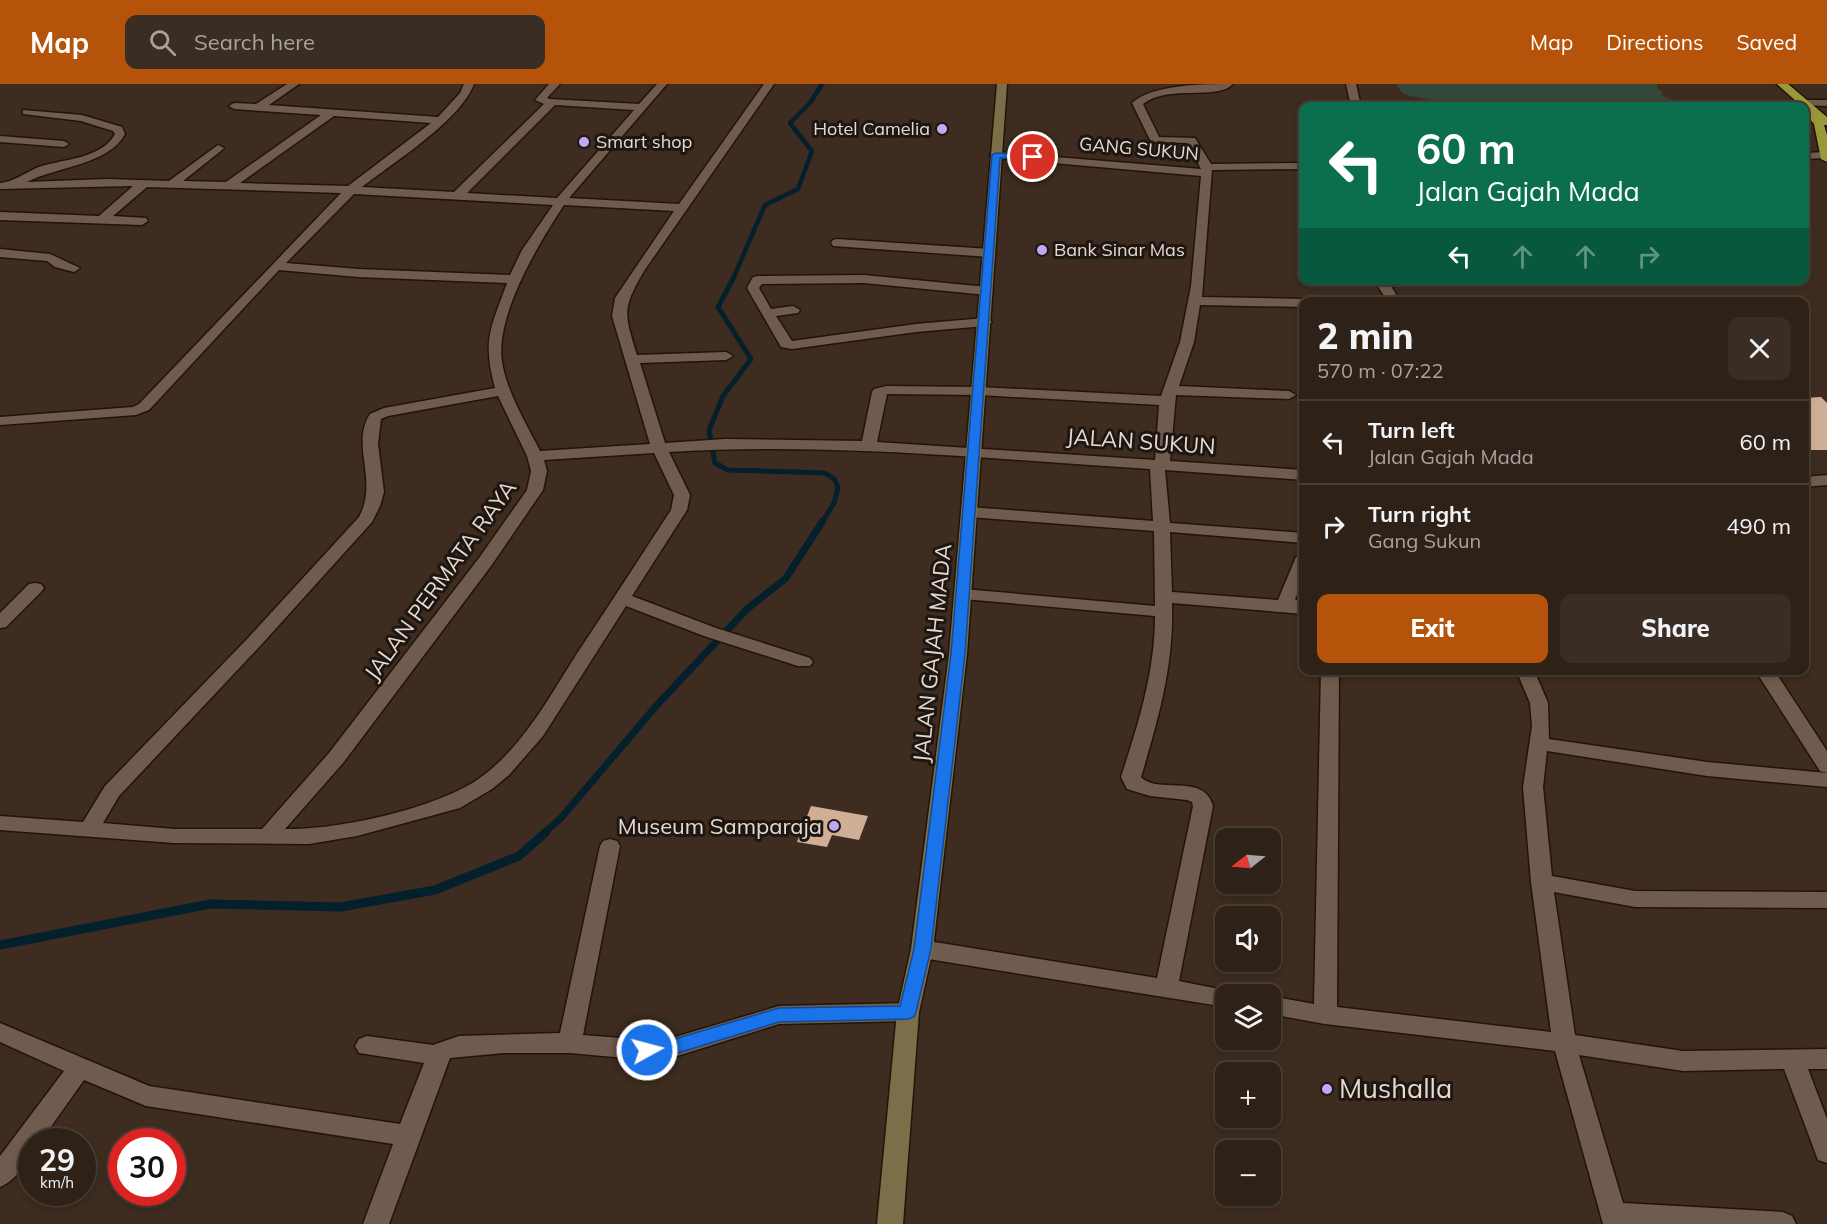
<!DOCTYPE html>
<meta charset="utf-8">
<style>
:root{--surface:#2e2117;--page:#3a2e24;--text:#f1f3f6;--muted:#a7a3a1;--line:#493e36;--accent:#b45309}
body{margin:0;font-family:Mulish,sans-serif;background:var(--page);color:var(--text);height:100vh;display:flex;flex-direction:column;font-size:22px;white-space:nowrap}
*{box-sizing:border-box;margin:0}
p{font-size:20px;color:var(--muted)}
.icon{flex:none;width:33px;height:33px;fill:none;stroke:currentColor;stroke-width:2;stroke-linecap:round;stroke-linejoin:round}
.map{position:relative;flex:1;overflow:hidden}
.side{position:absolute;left:1299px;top:213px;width:510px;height:378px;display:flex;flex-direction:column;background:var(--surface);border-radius:12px;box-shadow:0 3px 9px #0003,0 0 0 2px var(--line)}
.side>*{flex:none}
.hud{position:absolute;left:1299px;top:18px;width:510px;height:183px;border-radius:12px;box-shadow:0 3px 9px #0003,0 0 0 2px var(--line);background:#0b6e4f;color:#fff;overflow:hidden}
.needle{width:39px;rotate:253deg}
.buttons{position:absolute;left:1215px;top:744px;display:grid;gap:12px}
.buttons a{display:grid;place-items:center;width:66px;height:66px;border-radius:12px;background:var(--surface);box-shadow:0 3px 9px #0003,0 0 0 2px var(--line);font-size:30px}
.speed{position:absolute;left:18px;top:1044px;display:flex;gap:12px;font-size:30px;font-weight:700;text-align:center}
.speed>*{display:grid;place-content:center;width:78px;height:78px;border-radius:50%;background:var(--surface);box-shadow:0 3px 9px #0003,0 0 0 2px var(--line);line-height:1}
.speed small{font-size:15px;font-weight:400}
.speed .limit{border:9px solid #d22;background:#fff;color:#111}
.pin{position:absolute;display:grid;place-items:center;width:51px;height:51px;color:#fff;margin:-26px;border:3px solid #fff;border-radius:50%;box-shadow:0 2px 6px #0007}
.me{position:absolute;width:66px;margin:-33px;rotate:83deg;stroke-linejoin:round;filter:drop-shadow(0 0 4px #0008)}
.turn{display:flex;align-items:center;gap:21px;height:126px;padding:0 18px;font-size:27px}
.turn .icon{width:78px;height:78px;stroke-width:2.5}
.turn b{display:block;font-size:42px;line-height:51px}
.lanes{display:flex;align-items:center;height:57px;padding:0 18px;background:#0003;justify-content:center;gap:30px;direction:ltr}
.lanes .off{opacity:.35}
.round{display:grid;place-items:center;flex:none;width:63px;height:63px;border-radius:12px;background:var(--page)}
.overview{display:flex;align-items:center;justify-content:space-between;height:102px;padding:0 18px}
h1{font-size:36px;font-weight:800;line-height:45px}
.button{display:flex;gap:12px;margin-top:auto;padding:12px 18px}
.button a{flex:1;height:69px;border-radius:12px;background:var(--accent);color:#fff;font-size:24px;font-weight:800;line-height:69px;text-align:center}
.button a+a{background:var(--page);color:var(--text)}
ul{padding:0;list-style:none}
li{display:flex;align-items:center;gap:18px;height:84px;padding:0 18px;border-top:2px solid var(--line)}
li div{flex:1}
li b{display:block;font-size:22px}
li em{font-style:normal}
header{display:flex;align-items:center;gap:36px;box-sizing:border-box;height:84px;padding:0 30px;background:var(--accent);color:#fff}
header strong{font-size:28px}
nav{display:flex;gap:33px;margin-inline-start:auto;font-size:21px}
.search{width:420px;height:54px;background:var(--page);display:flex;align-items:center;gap:15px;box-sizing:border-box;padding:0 21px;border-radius:12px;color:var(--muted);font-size:22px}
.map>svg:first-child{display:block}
</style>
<header>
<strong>Map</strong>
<div class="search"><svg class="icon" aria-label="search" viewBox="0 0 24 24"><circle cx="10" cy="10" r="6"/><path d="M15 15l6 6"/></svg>Search here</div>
<nav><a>Map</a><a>Directions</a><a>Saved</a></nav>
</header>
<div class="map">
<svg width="1827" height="1140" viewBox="0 0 1827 1140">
<rect width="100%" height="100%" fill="#3d2c1f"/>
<path fill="#334839" d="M 1396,0 L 1658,0 L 1657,4 L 1662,8 L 1661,11 L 1669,15 L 1730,22 L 1496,22 L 1462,21 L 1410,12 L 1402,9 Z"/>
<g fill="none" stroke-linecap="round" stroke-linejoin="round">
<path stroke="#04202d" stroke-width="4.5" d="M 733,195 L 765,121 L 798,105 L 812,67 L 790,39 L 810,19 L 822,0"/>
<path stroke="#04202d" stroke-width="5" d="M 734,193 L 718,223 L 751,275 L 723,312 L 709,346 L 715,379 L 728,386 L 825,389 L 834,395 L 838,403 L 834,419 L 821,440"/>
<path stroke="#04202d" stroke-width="7" d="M 544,749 L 561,734 L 657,621 L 747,525 L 786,494 L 822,438"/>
<path stroke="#04202d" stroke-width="9" d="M 0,861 L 210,820 L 341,823 L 435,806 L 519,772 L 546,748"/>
</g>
<g fill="#d0af96">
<path d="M 1821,313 L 1827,319 L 1827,366 L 1811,366 L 1804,360 L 1804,314 Z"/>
<path d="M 811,722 L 868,732 L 859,756 L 832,751 L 827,763 L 797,758 Z"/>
</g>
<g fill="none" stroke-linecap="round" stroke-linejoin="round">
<g stroke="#231408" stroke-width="3">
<g id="street">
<path d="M 287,0 L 299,0 L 269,21 L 438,33 L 460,9 L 464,0 L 474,0 C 460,37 394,78 362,103 L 454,108 L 544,20 L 535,16 L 549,0 L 560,0 L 547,14 L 550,15 L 639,20 L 657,0 L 667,0 L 569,114 L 679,120 L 764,0 L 774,0 L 644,187 C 622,225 624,229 637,271 L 726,268 L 733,272 L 726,276 L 640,279 L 665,359 L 725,355 L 862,357 L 872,308 L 874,305 L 886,302 L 979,303 L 1161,312 L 1180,258 L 1191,202 L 1201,92 L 996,74 L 990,71 L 996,68 L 1201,85 L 1187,59 L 1151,58 L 1132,19 C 1152,0 1205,0 1233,0 C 1217,17 1168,0 1143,20 L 1159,53 L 1195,54 L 1211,80 L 1304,79 L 1304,85 L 1212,86 L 1202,213 L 1304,215 L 1310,218 L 1304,218 L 1304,223 L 1200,221 L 1194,258 L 1179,302 L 1289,307 L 1296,311 L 1289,315 L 1176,311 L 1170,377 L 1304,386 L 1304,396 L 1165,386 L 1170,439 L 1304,449 L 1304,459 L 1170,448 L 1172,508 L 1278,516 L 1296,473 L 1304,468 L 1304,495 L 1295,515 L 1304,521 L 1304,530 L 1172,519 C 1174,581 1159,633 1141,693 C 1158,711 1204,688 1213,722 L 1179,897 L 1234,908 L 1236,910 L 1226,910 L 1226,923 L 922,874 L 914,871 L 911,865 L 914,859 L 922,856 L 1157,894 L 1193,722 L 1192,718 L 1187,716 L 1150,712 L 1127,705 L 1121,693 C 1138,641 1155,588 1155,532 L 963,515 L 957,514 L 954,510 L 957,506 L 963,505 L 1155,522 L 1154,447 L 970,433 L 962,428 L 970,423 L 1153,437 L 1150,385 C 990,375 829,358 669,368 L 690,411 L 687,426 L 632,512 L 716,544 L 810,574 L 813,578 L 810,582 L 798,582 L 704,552 L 626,522 L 543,652 L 509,691 L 492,705 L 460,724 L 357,752 L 309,760 L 174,759 L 0,746 L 0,732 L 83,738 L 105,702 L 249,553 L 359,433 C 379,396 350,361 370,330 L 384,324 L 495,304 C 482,255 491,244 507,199 L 358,193 L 279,186 L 149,326 L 136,331 L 0,341 L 0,333 L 133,323 L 139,320 L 341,109 L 147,103 L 113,132 L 146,134 L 148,137 L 142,141 L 0,136 L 0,128 L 99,132 L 133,102 L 0,105 L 0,99 C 14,98 26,88 39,83 C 62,75 102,75 115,50 L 113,47 L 81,37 L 23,30 L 23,26 L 82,31 L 122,43 L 125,50 C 110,80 56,83 27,98 L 107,95 L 169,97 L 218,61 L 224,64 L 222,66 L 183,97 L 226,98 L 321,31 L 234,25 L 229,22 L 234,19 L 256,20 ZM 555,21 L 634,26 L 557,114 L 467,109 ZM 334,32 L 431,39 L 348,102 L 240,99 ZM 354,110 L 553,121 L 522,166 L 510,191 L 358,185 L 286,179 ZM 564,121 L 674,127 L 615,214 L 612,232 L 650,360 L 540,367 C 526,339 507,309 502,278 C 495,231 539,159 564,121 ZM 887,310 L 979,311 L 1159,321 L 1155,376 L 877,358 ZM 498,312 L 527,372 L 531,387 L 527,406 L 479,474 L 329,669 L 262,745 L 174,745 L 103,739 L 119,712 L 261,561 L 372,438 L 380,422 L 384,408 L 378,360 L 381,335 L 388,332 ZM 654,369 L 674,411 L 671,426 C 639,475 608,523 576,571 C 548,615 521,666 477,696 C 433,725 338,746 285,745 L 343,679 L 491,482 L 543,406 L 547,387 L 544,376 Z"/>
<path d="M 1346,0 L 1356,0 L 1361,22 L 1351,22 Z"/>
<path d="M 1807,16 L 1827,16 L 1827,22 L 1803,21 L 1802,19 Z"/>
<path d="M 0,52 L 64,57 L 69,60 L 64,63 L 0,58 Z"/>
<path d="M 1827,68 L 1827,74 L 1804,75 L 1804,69 Z"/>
<path d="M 837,155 L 990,165 L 996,169 L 990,173 L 833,162 L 831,159 L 833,156 Z"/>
<path d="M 0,165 L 50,170 L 80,184 L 74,188 L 55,183 L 47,177 L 0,173 Z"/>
<path d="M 864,191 L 987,203 L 993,207 L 987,211 L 864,199 L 762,200 L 759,204 L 771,225 L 793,222 L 800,226 L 798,229 L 776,232 L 792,257 L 916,240 L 985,234 L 992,238 L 985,242 L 916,248 L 792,265 L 781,263 L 747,204 L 753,193 L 758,192 Z"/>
<path d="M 1374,196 L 1387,196 L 1401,218 L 1388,218 Z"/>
<path d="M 1827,391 L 1827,401 L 1804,403 L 1804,393 Z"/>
<path d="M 35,499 L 41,500 L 44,504 L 41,508 L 6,543 L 0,544 L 0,529 L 29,500 Z"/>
<path d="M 1321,586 L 1339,586 L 1337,923 L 1551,948 L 1531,798 L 1523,703 L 1532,642 L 1530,619 L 1516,586 L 1534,586 L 1548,619 L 1549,655 L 1707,678 L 1827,689 L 1827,703 L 1707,692 L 1547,667 L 1543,703 L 1552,792 L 1635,807 L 1827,808 L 1827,824 L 1635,823 L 1554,808 L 1575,951 L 1683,967 L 1827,965 L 1827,985 L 1808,985 L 1827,1035 L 1827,1079 L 1818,1076 L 1815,1068 L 1784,985 L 1683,987 L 1579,971 L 1623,1119 L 1783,1128 L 1792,1132 L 1796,1140 L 1603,1140 L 1555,967 L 1325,940 L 1270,930 L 1270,912 L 1314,920 Z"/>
<path d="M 1755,586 L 1774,586 L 1827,667 L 1827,689 L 1820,687 Z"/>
<path d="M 610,755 L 617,757 L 620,762 L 583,951 L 647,956 L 668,955 L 779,922 L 908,919 L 916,921 L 919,928 L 916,935 L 908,937 L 779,940 L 668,975 L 647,976 L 570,969 L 504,969 L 450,974 L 389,1140 L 363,1140 L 393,1060 L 146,1022 L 84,996 L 40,1058 L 32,1058 C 32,1074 16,1097 0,1103 L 0,1072 L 64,987 L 0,958 L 0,939 L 149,1002 L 400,1040 L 424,979 L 359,969 L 355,962 L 359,955 L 367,952 L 433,961 L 459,952 L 560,949 L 600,762 L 603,757 Z"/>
</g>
</g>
<g stroke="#231408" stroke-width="3">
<path id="secondary" d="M 997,0 L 1007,0 L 967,570 L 933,865 L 919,928 L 903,1140 L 877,1140 L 897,928 L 911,865 L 949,570 Z"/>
</g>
<g stroke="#231408" stroke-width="3">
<path id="highway" d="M 1777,0 L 1788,0 L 1827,33 L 1827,41 L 1824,41 L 1827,51 L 1827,78 L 1821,75 L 1814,40 L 1805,29 L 1807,27 Z"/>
</g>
<use href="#street" fill="#6f5c4e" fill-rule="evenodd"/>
<use href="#secondary" fill="#7c6e48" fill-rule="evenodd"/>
<use href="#highway" fill="#99993b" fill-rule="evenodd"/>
</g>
<path fill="#1a73e8" stroke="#114b97" stroke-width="1.5" d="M 996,69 L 1033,71 L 1037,73 L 1033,76 L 1000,74 L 965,570 L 931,865 L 916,928 L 914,933 L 908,935 L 779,938 L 668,972 L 647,973 L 641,971 L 638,966 L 641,960 L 668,957 L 779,924 L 900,922 L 914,865 L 951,570 L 992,71 Z"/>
<g fill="#bfa9f4" stroke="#1e1610" stroke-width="2">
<circle cx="942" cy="45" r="6"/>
<circle cx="584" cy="58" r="6"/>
<circle cx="1042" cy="166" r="6"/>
<circle cx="834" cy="742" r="6"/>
<circle cx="1327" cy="1005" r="6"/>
</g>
<g text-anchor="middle" stroke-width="6" stroke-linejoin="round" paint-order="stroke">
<g font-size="18" fill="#e5dad2" stroke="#1e1610" text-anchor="start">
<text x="930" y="51" text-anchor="end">Hotel Camelia</text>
<text x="596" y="64">Smart shop</text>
<text x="1054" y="172">Bank Sinar Mas</text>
</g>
<g font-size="18" fill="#e5dad2" stroke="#1e1610">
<text transform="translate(1139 65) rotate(5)" y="6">GANG SUKUN</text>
</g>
<g font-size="22" fill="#e5dad2" stroke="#1e1610">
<text transform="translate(1141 357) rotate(4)" y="8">JALAN SUKUN</text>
<text transform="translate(440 496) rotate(-54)" y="8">JALAN PERMATA RAYA</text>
<text transform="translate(932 569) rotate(-84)" y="8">JALAN GAJAH MADA</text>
</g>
<g font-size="22" fill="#e5dad2" stroke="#1e1610" text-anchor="end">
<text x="822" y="750">Museum Samparaja</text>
</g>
<g font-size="27" fill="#e5dad2" stroke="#1e1610" text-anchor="start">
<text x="1339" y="1014">Mushalla</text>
</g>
</g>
</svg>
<div class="buttons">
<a><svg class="needle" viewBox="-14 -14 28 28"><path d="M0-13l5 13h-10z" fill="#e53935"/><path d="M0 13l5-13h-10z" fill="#a7a3a1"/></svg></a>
<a><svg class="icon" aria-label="sound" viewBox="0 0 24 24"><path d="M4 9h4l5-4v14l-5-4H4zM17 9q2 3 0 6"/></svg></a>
<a><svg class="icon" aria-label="layers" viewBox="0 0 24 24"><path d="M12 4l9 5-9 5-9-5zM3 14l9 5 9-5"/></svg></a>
<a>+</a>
<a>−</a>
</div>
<div class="speed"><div>29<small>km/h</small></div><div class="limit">30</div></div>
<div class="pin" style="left:1033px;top:73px;background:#d93025"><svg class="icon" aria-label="arrive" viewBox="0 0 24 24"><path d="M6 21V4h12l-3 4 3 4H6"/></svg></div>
<svg class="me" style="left:647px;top:966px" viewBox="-20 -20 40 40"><circle r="17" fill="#1a73e8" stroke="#fff" stroke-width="3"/><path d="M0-11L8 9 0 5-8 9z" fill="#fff"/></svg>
<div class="hud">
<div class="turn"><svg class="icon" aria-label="left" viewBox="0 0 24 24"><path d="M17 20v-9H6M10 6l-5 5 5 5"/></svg><div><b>60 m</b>Jalan Gajah Mada</div></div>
<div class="lanes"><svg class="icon" aria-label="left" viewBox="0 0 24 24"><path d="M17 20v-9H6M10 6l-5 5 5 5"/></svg><svg class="icon off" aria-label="ahead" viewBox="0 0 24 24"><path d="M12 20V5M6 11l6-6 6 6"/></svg><svg class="icon off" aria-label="ahead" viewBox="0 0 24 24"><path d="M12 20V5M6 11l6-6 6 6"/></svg><svg class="icon off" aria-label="right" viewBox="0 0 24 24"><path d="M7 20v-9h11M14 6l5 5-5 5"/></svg></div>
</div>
<section class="side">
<div class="overview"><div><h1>2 min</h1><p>570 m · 07:22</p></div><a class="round"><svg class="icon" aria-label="close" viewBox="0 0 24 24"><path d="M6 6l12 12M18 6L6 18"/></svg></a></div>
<ul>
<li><svg class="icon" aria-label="left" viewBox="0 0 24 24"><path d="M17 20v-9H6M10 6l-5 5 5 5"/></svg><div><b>Turn left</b><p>Jalan Gajah Mada</p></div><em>60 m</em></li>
<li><svg class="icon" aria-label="right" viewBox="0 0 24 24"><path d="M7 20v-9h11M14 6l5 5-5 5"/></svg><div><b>Turn right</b><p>Gang Sukun</p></div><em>490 m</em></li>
</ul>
<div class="button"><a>Exit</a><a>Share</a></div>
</section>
</div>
